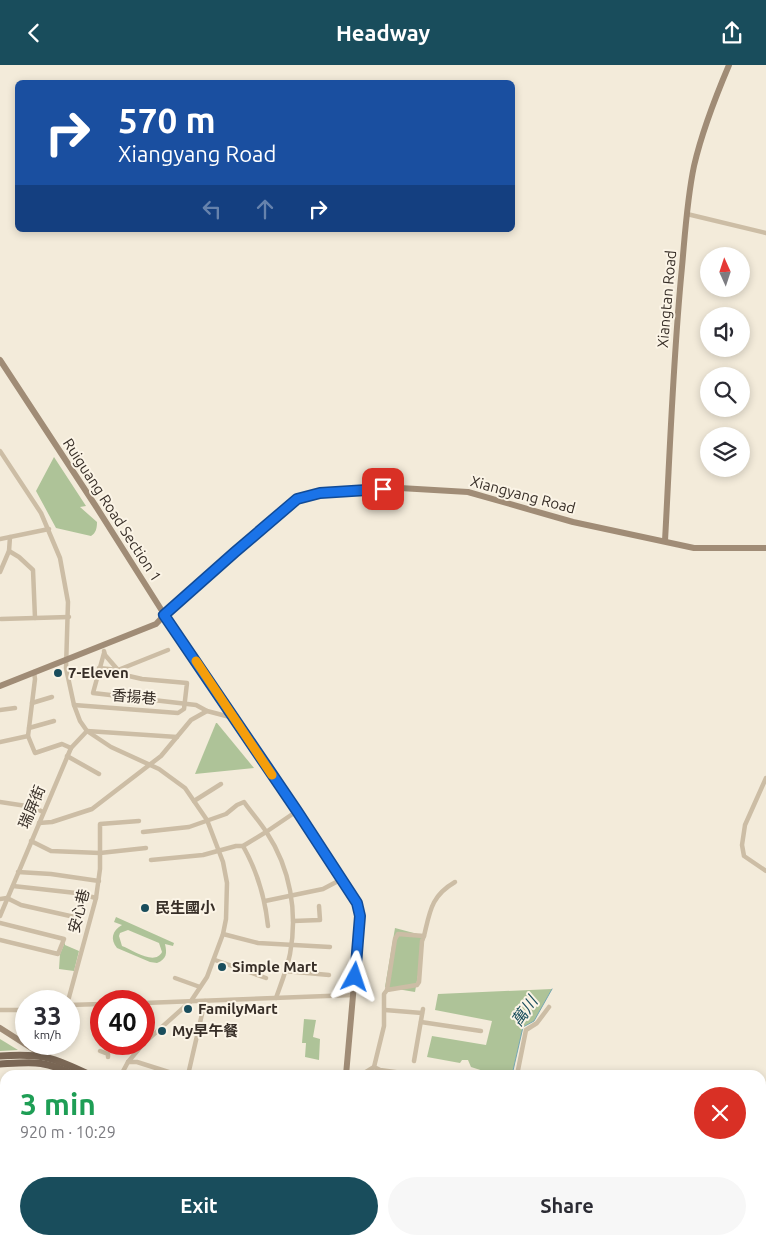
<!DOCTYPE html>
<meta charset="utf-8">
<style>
:root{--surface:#fff;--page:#f7f7f7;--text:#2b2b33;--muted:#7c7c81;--accent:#194d5c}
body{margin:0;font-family:Ubuntu,"Noto Sans TC",sans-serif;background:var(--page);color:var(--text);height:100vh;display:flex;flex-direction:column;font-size:19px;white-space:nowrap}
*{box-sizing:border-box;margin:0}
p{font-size:16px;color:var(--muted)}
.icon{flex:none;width:28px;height:28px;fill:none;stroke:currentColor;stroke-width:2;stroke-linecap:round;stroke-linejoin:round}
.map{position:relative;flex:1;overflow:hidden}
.side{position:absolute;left:0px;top:1005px;width:766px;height:175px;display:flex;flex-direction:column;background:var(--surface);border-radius:15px 15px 0 0;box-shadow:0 2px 8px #0003}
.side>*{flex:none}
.guide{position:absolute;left:15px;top:15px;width:500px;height:152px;border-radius:8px;box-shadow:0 2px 8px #0003;background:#1a4fa0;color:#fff;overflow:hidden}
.needle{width:32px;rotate:357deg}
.controls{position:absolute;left:700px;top:182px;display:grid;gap:10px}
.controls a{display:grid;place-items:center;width:50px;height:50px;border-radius:50%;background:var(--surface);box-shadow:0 2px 8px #0003;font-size:25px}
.speed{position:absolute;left:15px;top:925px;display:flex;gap:10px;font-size:25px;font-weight:700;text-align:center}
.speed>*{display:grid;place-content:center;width:65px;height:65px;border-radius:50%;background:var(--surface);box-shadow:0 2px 8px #0003;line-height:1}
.speed small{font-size:12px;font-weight:400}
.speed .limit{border:8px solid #d22;background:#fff;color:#111}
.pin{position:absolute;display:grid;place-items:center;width:42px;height:42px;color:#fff;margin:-21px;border-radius:10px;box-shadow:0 2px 8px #0006}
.me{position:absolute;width:55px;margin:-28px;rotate:5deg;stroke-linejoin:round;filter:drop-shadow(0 0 4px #0008)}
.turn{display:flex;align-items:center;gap:18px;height:105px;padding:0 20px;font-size:22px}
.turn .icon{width:65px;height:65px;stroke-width:2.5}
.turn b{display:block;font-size:35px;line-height:42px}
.lanes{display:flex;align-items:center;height:48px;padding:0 20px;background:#0003;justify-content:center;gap:25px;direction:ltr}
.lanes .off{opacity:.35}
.round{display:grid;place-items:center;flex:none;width:52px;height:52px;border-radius:26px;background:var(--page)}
.headline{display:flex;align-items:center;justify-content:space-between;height:85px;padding:0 20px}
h1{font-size:30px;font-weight:700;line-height:38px;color:#1e9e55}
.cta{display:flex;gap:10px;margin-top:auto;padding:10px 20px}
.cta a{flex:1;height:58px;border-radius:30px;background:var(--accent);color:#fff;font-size:20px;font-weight:700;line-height:58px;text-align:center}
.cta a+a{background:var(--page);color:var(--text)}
header{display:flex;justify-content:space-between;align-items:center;height:65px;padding:0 20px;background:var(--accent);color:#fff;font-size:22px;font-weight:700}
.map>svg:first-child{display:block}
</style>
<header><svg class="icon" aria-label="back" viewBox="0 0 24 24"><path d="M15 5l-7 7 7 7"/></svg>Headway<svg class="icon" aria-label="share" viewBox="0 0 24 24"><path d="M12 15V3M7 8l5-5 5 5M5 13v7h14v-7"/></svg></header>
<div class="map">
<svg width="766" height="1180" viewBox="0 0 766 1180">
<rect width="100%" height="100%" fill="#f3ebda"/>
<g fill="#aec398" fill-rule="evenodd">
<path d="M 54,392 L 86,441 L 80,442 L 97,457 C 97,463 96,468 91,471 L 56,463 L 36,426 Z"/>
<path d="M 216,658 L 217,658 L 254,703 L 195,709 Z"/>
<path d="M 116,852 L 174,878 L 173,881 L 165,879 C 167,888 167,894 157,898 L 150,897 L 117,883 C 110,874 112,866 122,860 L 114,857 ZM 128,865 L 159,878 L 162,887 C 155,901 133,885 122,881 L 119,871 L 120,868 Z"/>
<path d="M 395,863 L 425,871 L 415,927 L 385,922 Z"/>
<path d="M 65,877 L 65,880 L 79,886 L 74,906 L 59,904 L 60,889 Z"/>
<path d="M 552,924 L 534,956 L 523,962 L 512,1010 L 496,1010 L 471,1002 L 468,995 L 462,995 L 460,998 L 427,992 L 432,971 L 486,980 L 492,956 L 435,945 L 438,929 Z"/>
<path d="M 304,954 L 316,955 L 313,972 L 320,974 L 319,995 L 305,992 L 306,978 L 302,978 Z"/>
<path d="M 0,974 L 18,985 L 0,986 Z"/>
<path d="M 29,1175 L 91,1175 L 89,1180 L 31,1180 Z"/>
<path d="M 417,1175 L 443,1175 L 444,1180 L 425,1180 Z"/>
</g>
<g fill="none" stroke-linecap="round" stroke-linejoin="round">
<g stroke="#76a7b3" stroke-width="1">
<path d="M 512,1010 L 523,962 L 534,956 L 552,924"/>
<path d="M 98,1177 L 99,1175"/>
</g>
<g stroke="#76a7b3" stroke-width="9">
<path d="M 761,1025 L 766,1031"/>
<path d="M 480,1175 L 482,1177 L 486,1175"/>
<path d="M 506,1175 L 511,1176 L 513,1180"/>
</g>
<g stroke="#ccbda5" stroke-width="4.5">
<path d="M 687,149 L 766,168"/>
<path d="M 0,386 L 41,448 L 60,493 L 68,537 L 66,603 L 74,640 L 80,656 L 87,666 L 111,682 L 159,704 L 185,723 L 207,755 L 223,797 L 227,818 L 226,854 L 223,869 L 207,912 L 191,936 L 144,978"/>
<path d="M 0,474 L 49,464"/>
<path d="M 9,486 L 19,492 L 33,505 L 35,553"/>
<path d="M 0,507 L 9,486 L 10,472"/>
<path d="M 1,554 L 69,552"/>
<path d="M 104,586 L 105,590 L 118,605"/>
<path d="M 104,588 L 93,628 L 196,640 L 207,646 L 234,653"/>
<path d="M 118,605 L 168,585"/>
<path d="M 34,607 L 35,614 L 28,671 L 35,688 L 62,679 L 71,683"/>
<path d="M 32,638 L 52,632"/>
<path d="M 74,640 L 178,648 L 184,644 L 187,618 L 142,614 L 129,611 L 118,605 L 99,603"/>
<path d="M 0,645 L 15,643"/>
<path d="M 29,663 L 54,656"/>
<path d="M 0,677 L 28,671"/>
<path d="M 67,691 L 99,709"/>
<path d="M 766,713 L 745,760 L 742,780 L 744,791 L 766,806"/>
<path d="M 194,736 L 221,719"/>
<path d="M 0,737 L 33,742 L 43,747"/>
<path d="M 39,758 L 52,757 L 92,744 L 161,691 L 191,655 L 207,646"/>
<path d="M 143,767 L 189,762 L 226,749 L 237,740 L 244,737 C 251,747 260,757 267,768 C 290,803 298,847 290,889 C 287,904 281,919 276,933"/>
<path d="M 31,776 L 51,786 L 100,788 L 146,783"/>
<path d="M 243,781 C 257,806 265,832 268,861"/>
<path d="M 151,795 L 203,790 L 236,781 L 243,781 L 266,767 L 297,746"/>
<path d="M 18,807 L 51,809 L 99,816"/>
<path d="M 13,821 L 76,828 L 96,833"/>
<path d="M 0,834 L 7,833 L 21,840 L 79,853"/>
<path d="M 265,836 L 323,824 L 342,814"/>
<path d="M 0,851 L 71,683 L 87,666 L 177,672"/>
<path d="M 293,856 L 320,855 L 319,841"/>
<path d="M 0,858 L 64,874 L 58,889 L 0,875"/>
<path d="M 223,869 L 258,878 L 330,882"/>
<path d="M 424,871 C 430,846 431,831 455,817"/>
<path d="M 215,895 L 266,913"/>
<path d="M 285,906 L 329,910"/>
<path d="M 175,913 L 200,922"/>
<path d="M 68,936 L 96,833 L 100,804 L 100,759 L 139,756"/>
<path d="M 144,938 L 353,930"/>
<path d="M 69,940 L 101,939"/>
<path d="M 0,945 L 26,945"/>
<path d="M 385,945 L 422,948"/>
<path d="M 421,957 L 481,966"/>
<path d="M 100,986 L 108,989 L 108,992"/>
<path d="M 46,992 L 55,982 L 56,979"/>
<path d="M 414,996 L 423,944"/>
<path d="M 128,997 L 137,997 L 178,1010"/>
<path d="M 374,1002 L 380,1005 L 417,1010"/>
<path d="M 121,1010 L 128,997 L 143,979"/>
<path d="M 188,1010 L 205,936"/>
<path d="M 228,1010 L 269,1010"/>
<path d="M 361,1010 L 374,1002 L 384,961 L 384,929 L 387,925 L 395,874 L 398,869 L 424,871 L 422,876 L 419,917 L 417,920 L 387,925"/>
<path d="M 517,1010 L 526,965 L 537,958 L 549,942"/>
<path d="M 357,1175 L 357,1180"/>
</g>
<g stroke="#a08c76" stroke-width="6">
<path d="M 0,295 L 97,443 L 164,549 L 297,746 L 357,838 L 360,851 L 346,1010"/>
<path d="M 665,476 C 670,385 673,293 682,202 C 685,169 687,134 694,101 C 702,66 715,33 729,0"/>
<path d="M 0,621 L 156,559 L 173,541 L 235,487 L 297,435 L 320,428 L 400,423 L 468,427 L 573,457 L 694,483 L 766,483"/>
<path d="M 0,963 L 47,993"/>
<path d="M 309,1180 L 309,1175"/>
</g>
<g stroke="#7b6856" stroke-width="7">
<path d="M 0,991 C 41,988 53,992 90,1010"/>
<path d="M 0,999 C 34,997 44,995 75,1010"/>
<path d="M 384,1175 L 393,1180"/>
<path d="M 400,1175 L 410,1180"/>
</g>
</g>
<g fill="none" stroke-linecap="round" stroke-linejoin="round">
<g stroke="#114b97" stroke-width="12">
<path id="route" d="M 355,912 L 360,851 L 357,838 L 297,746 L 164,550 L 235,487 L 297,434 L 320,428 L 383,424"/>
</g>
<use href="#route" stroke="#1a73e8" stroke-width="9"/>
<path stroke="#f59e0b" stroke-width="9" d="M 196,596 L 272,710"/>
</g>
<g fill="#194d5c" stroke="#fbf4e6" stroke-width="2">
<circle cx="58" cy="608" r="5"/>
<circle cx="145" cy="843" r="5"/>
<circle cx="222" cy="902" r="5"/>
<circle cx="188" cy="944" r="5"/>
<circle cx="162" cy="966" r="5"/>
</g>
<g text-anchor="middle" stroke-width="4" stroke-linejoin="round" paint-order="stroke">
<g font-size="15" fill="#372e27" stroke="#fbf4e6">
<text transform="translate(667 234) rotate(-85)" y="5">Xiangtan Road</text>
<text transform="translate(523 430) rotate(15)" y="5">Xiangyang Road</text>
<text transform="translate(112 445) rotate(57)" y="5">Ruiguang Road Section 1</text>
<text transform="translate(134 632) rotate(5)" y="5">香揚巷</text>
<text transform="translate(32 742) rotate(-67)" y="5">瑞屏街</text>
<text transform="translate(79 846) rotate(-76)" y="5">安心巷</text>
</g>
<g font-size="15" font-weight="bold" fill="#372e27" stroke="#fbf4e6" text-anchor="start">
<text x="68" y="613">7-Eleven</text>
<text x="155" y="848">民生國小</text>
<text x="232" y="907">Simple Mart</text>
<text x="198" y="949">FamilyMart</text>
<text x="172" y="971">My早午餐</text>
</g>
<g font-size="16" font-style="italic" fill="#194d5c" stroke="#fbf4e6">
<text transform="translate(524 946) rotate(-55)" y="6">萬川</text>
</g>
</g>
</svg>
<div class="controls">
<a><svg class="needle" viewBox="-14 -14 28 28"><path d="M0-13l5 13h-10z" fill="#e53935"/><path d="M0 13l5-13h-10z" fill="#7c7c81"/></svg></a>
<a><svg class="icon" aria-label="sound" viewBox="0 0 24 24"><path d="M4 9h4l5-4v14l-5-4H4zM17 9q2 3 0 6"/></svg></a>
<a><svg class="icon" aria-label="search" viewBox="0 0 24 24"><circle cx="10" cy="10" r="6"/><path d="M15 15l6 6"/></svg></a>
<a><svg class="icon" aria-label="layers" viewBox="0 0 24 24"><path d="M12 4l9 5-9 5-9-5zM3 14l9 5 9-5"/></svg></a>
</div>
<div class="speed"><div>33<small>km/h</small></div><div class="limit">40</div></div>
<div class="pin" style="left:383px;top:424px;background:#d93025"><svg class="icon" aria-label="arrive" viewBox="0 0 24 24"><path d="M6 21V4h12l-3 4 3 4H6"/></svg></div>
<svg class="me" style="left:355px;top:912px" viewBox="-20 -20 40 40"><path d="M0-17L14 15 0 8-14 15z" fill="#1a73e8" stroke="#fff" stroke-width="4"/></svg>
<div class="guide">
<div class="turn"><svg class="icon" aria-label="right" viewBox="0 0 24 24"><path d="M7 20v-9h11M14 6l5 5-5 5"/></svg><div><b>570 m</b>Xiangyang Road</div></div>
<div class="lanes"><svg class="icon off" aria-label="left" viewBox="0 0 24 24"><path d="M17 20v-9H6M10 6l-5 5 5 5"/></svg><svg class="icon off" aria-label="ahead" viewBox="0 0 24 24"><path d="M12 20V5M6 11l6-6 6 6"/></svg><svg class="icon" aria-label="right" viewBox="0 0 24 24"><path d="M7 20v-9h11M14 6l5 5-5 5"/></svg></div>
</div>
<section class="side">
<div class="headline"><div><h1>3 min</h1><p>920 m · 10:29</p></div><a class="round" style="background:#d93025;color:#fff"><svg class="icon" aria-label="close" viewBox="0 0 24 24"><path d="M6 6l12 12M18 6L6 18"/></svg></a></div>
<div class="cta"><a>Exit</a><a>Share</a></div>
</section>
</div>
